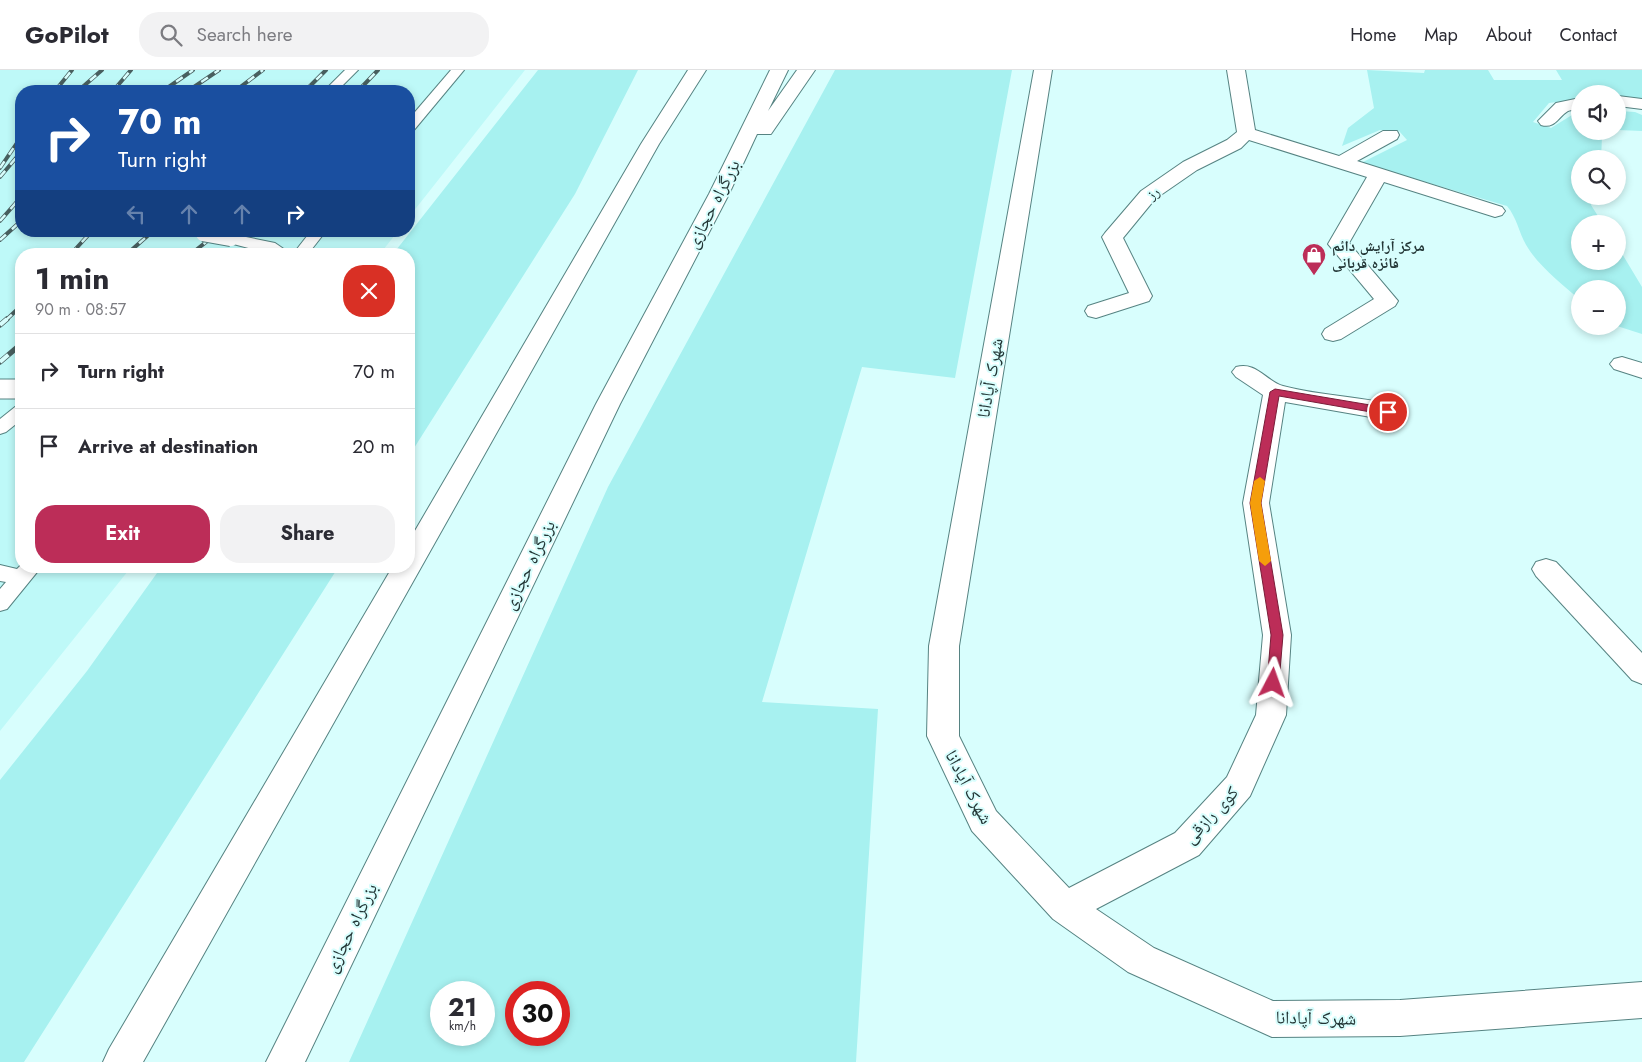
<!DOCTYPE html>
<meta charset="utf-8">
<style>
:root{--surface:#fff;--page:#f2f2f3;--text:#2b2b33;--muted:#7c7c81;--line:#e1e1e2;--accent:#bc2d58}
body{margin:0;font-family:Jost,"Noto Naskh Arabic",sans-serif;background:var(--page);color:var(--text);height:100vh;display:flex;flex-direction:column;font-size:19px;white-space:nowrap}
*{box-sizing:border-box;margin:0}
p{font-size:16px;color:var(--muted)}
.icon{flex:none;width:28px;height:28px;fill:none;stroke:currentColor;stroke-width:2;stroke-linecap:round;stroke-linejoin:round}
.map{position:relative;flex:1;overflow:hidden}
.panel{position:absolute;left:15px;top:178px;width:400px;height:325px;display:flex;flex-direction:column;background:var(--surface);border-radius:20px;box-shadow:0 2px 8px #0003}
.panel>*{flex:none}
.banner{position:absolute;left:15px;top:15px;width:400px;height:152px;border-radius:20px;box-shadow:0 2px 8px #0003;background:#1a4fa0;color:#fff;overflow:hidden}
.tools{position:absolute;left:1571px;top:15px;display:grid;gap:10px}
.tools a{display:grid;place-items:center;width:55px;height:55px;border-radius:50%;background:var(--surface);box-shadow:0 2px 8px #0003;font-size:25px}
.speed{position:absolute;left:430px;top:911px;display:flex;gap:10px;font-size:25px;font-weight:700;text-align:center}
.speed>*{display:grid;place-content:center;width:65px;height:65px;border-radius:50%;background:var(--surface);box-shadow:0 2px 8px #0003;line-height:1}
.speed small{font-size:12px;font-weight:400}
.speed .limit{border:8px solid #d22;background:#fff;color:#111}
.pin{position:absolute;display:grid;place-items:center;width:42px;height:42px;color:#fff;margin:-21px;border:2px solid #fff;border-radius:50%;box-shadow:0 1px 5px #0007}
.me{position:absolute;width:55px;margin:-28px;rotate:4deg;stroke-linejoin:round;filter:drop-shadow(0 0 4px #0008)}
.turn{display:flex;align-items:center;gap:18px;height:105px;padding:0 20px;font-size:22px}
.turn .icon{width:65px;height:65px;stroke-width:2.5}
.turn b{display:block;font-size:35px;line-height:42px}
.lanes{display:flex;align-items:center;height:48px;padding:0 20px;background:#0003;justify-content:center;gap:25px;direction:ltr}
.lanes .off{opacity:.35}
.round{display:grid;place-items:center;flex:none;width:52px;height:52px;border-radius:20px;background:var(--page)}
.headline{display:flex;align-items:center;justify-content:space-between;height:85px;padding:0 20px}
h1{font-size:30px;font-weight:700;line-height:38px}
.primary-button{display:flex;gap:10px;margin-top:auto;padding:10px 20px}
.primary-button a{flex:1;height:58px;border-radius:20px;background:var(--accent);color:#fff;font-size:20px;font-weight:700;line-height:58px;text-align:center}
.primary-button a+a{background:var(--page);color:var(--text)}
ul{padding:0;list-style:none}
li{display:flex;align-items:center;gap:15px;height:75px;padding:0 20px;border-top:1px solid var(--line)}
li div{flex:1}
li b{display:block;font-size:19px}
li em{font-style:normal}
header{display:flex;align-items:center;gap:30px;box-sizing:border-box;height:70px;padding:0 25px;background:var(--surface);border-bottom:1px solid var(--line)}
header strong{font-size:24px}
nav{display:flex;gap:28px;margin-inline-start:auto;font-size:18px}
.search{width:350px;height:45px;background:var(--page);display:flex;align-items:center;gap:12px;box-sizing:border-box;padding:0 18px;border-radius:20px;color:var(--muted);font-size:19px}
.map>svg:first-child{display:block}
</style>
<header>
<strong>GoPilot</strong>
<div class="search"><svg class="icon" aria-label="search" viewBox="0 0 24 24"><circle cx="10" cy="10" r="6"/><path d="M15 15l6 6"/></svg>Search here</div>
<nav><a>Home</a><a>Map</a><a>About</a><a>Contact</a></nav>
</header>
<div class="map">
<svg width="1642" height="992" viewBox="0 0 1642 992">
<rect width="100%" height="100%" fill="#d8fefd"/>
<path fill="#bef9f8" d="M 0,0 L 525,0 L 409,147 L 409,21 L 21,21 L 21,161 L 398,161 L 380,184 L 21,184 L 21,496 L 132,496 L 0,661 Z"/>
<g fill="#a7f1f0" fill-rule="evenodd">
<path d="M 538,0 L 638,0 L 575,124 L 409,386 L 409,184 L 393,184 Z"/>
<path d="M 835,0 L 1012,0 L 955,308 L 862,297 L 762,632 L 878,639 L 856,992 L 349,992 L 608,417 ZM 441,922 L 484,922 L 484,965 L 441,965 ZM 516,922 L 559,922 L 559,965 L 516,965 Z"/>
<path d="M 1367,0 L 1424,3 L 1425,0 L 1488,0 L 1494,10 L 1562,10 L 1556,0 L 1642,0 L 1642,30 L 1618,28 L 1618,24 L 1580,24 L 1580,29 L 1549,33 L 1533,52 L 1551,58 L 1572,45 L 1580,43 L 1580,61 L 1609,61 L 1602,67 L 1601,89 L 1580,89 L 1580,126 L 1590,126 L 1591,135 L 1603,154 L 1580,154 L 1580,191 L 1618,191 L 1618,177 L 1642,217 L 1642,264 L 1617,256 L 1618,219 L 1580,219 L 1580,230 C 1564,216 1539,196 1528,178 C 1519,165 1518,149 1507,136 L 1361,93 L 1407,70 L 1399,61 L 1380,60 L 1342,76 L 1348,58 L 1374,38 Z"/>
<path d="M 1618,41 L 1635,42 L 1642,45 L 1642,61 L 1618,60 Z"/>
<path d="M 162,496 L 339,496 L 24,992 L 0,992 L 0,710 L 87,601 Z"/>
</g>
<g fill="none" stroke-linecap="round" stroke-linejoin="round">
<g stroke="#568382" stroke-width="2">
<g id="service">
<path d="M 345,0 L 358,0 L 337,21 L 324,21 Z"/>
<path d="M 451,0 L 464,0 L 414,60 L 409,61 L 409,49 Z"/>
<path d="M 311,161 L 326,161 L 308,184 L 293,184 Z"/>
<path d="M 231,164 L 275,173 L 291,184 C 270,184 247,178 226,172 L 223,169 L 226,166 Z"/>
<path d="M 21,335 L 21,350 L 6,362 L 0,364 L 0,349 L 15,337 Z"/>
<path d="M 0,495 L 17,499 L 21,495 L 42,496 L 7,539 L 0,541 L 0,519 L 6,512 L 0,511 Z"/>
</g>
</g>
<g stroke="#568382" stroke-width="2">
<g id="minor">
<path d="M 1034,0 L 1052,0 L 959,576 L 959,666 L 996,741 L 1069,818 L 1175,763 L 1227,707 L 1256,645 L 1263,565 L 1243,433 L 1263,325 L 1236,307 L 1232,302 L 1236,297 C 1256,291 1266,311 1283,316 C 1320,326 1360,326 1397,336 L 1400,342 L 1397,348 L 1388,350 L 1285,332 L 1269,433 L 1291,565 L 1286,645 L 1250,726 L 1199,785 L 1096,839 L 1154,878 L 1273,931 L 1400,930 L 1642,912 L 1642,948 L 1400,966 L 1272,967 L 1128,902 L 1053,849 L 972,761 L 927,666 L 929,576 Z"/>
<path d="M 1227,0 L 1245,0 L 1255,60 L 1339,86 L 1383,61 L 1397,61 L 1399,65 L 1397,69 L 1357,91 L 1502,137 L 1505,141 L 1502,145 L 1495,147 L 1384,112 L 1349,173 L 1398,231 L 1395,236 L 1341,269 L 1333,271 L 1325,269 L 1322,264 L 1325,259 L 1374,229 L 1328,174 L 1367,107 L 1249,70 L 1241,78 L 1197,100 L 1155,129 L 1123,168 L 1152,226 L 1149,231 L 1096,248 L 1088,246 L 1085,241 L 1088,236 L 1129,223 L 1102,167 L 1105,163 L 1141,121 L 1183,92 L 1227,70 L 1237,62 Z"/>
<path d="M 1618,26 L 1642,29 L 1642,39 L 1618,36 Z"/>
<path d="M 1580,28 L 1580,38 C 1576,39 1571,40 1568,41 C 1557,48 1555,59 1541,55 L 1538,51 L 1556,33 Z"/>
<path d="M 1622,287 L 1642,293 L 1642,308 L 1614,299 L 1610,294 L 1614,289 Z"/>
<path d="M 1546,489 L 1556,492 L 1642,583 L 1642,614 L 1632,610 L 1536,506 L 1532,499 L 1536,492 Z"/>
</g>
</g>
<g stroke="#568382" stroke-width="2">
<g id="trunk">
<path d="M 688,0 L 706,0 L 659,74 L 143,992 L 103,992 L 109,979 L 393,496 L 409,496 L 409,471 L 641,74 Z"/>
<path d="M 770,0 L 788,0 L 768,41 L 797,0 L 815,0 L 771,64 L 757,64 L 729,124 L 620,334 L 305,992 L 266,992 L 596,334 L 709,124 Z"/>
</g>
</g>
<use href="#service" fill="#fff" fill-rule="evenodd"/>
<use href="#minor" fill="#fff" fill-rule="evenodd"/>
<use href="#trunk" fill="#fff" fill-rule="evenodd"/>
<g stroke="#485f5f" stroke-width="4">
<g id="rail-far1">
<path d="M 55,21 L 72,0"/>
<path d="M 78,21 L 102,0"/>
<path d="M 113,21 L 131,0"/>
<path d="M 163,21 L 193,0"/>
<path d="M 188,21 L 219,0"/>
<path d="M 235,21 L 263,0"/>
<path d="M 305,21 L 326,0"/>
<path d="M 358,21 L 378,0"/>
<path d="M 0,98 L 21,67"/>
<path d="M 0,107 L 21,82"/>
<path d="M 0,151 L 21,127"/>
<path d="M 0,170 L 21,151"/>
<path d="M 71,184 L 92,161"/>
<path d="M 127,184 L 153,161"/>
<path d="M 191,184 L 220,161"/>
<path d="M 6,250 L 21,236"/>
</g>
</g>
<g stroke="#485f5f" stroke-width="5.5">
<g id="rail">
<path d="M 0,255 L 7,249"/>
<path d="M 0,292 L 21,274"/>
<path d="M 0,324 L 21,309"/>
</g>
</g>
<use href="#rail-far1" stroke="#d8fefd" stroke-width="2.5" stroke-dasharray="8" stroke-linecap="butt"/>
<use href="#rail" stroke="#d8fefd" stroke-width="4" stroke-dasharray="11" stroke-linecap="butt"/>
<g stroke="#568382" stroke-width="16" stroke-linecap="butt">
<path id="service-bridge-far1" d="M 203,164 L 231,169"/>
</g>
<g stroke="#568382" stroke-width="21" stroke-linecap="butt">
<path id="service-bridge" d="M 0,319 L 21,319"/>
</g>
<use href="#service-bridge-far1" stroke="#fff" stroke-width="14"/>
<use href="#service-bridge" stroke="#fff" stroke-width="19"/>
</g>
<path fill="#bc2d58" stroke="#7a1d39" d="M 1275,319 L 1388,338 L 1393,342 L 1388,345 L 1279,326 L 1261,433 L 1283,565 L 1279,613 L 1273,618 L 1267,613 L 1271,565 L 1250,433 L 1270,322 Z"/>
<path fill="#f59e0b" d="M 1260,407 L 1265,411 L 1261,433 L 1271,491 L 1265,496 L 1259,491 L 1250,433 L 1254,411 Z"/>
<defs>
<g id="shop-pin" transform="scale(1.25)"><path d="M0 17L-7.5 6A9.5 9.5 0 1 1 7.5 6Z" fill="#bc2d58" stroke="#d8fefd"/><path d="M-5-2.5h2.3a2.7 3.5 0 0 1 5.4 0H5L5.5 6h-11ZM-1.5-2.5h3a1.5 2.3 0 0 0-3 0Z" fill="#fff"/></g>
</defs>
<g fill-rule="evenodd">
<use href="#shop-pin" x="1314" y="185"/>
</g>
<g text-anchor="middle" stroke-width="4" stroke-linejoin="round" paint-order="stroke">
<g font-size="15" fill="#233636" stroke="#d8fefd">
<text transform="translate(1153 123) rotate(-39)" y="5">رز</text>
</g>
<g font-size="15" font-weight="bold" fill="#233636" stroke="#d8fefd" text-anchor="start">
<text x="1332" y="181">مرکز آرایش دائم<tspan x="1332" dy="17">فائزه قربانی</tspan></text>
</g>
<g font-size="18" fill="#233636" stroke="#d8fefd">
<text transform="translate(713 134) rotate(-63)" y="6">بزرگراه حجازی</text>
<text transform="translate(990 308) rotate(-80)" y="6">شهرک آپادانا</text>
<text transform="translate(529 495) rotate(-64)" y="6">بزرگراه حجازی</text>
<text transform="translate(969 717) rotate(62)" y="6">شهرک آپادانا</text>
<text transform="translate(1211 745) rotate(-47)" y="6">کوی رازقی</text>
<text transform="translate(351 858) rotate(-64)" y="6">بزرگراه حجازی</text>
<text transform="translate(1316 948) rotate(1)" y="6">شهرک آپادانا</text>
</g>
</g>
</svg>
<div class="tools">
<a><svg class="icon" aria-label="sound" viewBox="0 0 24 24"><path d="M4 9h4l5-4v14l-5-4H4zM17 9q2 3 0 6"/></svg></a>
<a><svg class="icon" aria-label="search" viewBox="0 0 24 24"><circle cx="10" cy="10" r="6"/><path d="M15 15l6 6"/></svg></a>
<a>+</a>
<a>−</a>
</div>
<div class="speed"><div>21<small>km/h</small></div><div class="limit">30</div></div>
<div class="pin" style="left:1388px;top:342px;background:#d93025"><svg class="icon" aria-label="arrive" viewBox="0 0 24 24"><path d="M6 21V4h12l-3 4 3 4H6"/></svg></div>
<svg class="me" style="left:1273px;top:613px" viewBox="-20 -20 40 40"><path d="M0-17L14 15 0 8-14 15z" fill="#bc2d58" stroke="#fff" stroke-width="4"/></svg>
<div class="banner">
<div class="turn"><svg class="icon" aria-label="right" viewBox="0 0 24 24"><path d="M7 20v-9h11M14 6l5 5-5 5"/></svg><div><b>70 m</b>Turn right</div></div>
<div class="lanes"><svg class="icon off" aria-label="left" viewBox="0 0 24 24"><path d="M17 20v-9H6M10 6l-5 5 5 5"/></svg><svg class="icon off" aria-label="ahead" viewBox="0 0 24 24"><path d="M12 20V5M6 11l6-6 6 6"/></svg><svg class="icon off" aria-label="ahead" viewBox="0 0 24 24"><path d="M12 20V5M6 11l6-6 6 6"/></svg><svg class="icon" aria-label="right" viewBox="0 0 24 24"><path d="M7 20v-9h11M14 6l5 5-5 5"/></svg></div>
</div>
<section class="panel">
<div class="headline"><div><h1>1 min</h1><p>90 m · 08:57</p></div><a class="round" style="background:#d93025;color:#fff"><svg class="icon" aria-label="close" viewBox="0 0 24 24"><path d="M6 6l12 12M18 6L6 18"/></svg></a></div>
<ul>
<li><svg class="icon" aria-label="right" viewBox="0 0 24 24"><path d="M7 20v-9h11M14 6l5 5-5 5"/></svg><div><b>Turn right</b></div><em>70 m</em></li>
<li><svg class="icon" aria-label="arrive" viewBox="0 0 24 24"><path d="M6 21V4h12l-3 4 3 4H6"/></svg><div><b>Arrive at destination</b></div><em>20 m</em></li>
</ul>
<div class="primary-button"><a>Exit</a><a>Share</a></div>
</section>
</div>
